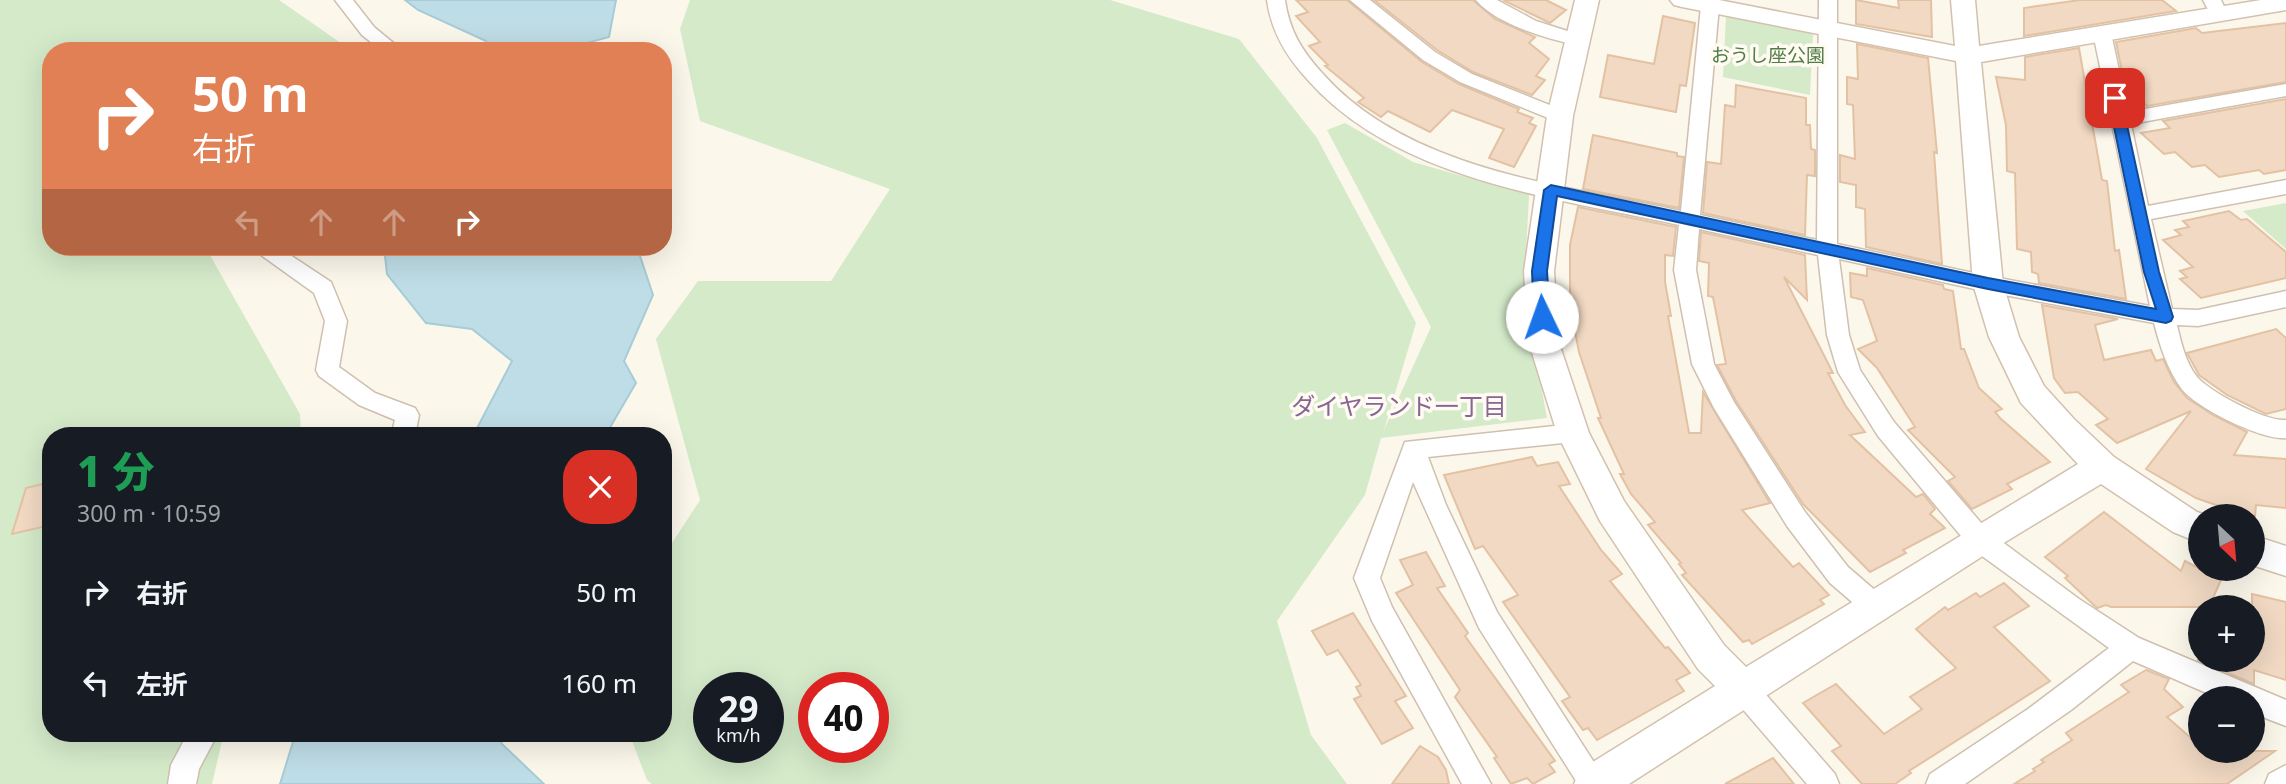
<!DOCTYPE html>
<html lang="ja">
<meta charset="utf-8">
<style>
:root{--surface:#171b24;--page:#20242c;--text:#f1f3f6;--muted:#9ea1a6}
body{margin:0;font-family:"Noto Sans","Noto Sans JP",sans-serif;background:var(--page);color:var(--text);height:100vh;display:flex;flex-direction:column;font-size:26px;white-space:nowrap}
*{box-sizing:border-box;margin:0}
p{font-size:23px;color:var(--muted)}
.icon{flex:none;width:38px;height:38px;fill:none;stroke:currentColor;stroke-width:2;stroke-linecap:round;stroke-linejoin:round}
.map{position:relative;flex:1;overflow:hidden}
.details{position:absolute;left:42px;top:427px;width:630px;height:315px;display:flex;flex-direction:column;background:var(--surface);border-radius:28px;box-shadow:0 7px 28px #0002}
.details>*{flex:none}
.top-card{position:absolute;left:42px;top:42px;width:630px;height:214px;border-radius:28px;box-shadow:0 7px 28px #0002;background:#e28055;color:#fff;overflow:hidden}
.needle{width:46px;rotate:154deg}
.buttons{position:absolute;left:2188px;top:504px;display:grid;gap:14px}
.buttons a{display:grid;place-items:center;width:77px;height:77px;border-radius:50%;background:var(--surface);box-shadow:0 7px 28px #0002;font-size:35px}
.speed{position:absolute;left:693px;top:672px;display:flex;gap:14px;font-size:35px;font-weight:700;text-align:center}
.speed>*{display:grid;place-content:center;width:91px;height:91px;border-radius:50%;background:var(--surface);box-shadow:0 7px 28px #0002;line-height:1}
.speed small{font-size:18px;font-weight:400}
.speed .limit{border:10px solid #d22;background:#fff;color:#111}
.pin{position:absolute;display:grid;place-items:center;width:60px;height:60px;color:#fff;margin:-30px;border-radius:14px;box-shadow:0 4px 10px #0006}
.me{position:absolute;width:77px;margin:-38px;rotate:357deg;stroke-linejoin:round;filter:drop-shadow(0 0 5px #0008)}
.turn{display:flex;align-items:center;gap:24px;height:147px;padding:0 35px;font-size:32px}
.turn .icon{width:91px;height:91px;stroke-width:2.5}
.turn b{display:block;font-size:49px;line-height:60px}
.lanes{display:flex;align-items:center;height:66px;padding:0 35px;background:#0003;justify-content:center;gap:35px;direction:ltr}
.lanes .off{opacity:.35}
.round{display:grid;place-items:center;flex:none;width:74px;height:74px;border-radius:28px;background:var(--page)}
.headline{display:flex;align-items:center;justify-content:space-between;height:119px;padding:0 35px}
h1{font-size:42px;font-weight:800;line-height:52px;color:#1e9e55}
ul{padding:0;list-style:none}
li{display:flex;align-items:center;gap:21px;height:91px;padding:0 35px}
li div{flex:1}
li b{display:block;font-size:26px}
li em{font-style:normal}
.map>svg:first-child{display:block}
</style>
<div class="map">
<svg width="2286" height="784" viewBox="0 0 2286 784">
<rect width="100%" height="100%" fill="#fcf7eb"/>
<g fill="#d4eac9" fill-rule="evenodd">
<path d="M 0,0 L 279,0 L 348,48 L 346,51 L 51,51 L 51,247 L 208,247 L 207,250 L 300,414 L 301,436 L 51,436 L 51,733 L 196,733 L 222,741 L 212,784 L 0,784 Z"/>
<path d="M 690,0 L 1110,0 L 1239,39 L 1317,138 L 1416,323 L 1384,430 L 1431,327 L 1327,130 L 1345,123 L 1413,162 L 1529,195 L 1524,294 L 1547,418 L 1381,438 L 1365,495 L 1277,621 L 1311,735 L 1347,784 L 652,784 L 647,780 L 629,733 L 663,733 L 663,557 L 700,500 L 656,339 L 698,281 L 831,281 L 890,189 L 700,121 L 680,29 ZM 709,688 L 768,688 L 768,747 L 709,747 ZM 814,688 L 873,688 L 873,747 L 814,747 Z"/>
<path d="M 1726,16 L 1813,34 L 1810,95 L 1723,77 Z"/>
<path d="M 2286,203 L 2286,249 L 2243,211 Z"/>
</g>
<g fill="#bfdde6" stroke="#a6ccd8" stroke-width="2">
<path d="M 405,0 L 616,0 L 609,37 L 579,45 L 583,51 L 488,51 L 486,41 L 418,10 Z"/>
<path d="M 384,247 L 637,247 L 653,295 L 624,361 L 636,383 L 605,436 L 473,436 L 512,361 L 472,329 L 426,323 L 387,274 Z"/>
<path d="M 299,733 L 497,733 L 502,744 L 544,784 L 280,784 L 293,742 Z"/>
</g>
<g fill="#f1d9c3" stroke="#e3c2a4" stroke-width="2">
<path d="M 1296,0 L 1347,0 L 1422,62 L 1459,84 L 1519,109 L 1517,112 L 1533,118 L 1529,123 L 1536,126 L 1514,167 L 1489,158 L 1504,129 L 1452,110 L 1430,132 L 1388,111 L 1381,117 L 1358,102 L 1364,98 L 1325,66 L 1328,65 L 1309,46 L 1320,42 L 1296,16 L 1308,12 Z"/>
<path d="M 1374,0 L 1473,0 L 1495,19 L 1535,37 L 1529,43 L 1549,59 L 1536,76 L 1545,80 L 1532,95 L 1473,72 L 1437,50 Z"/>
<path d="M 1503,0 L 1546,0 L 1566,10 L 1550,23 Z"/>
<path d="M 1856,0 L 1899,8 L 1898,0 L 1931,0 L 1932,37 L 1856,24 Z"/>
<path d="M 2080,0 L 2162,0 L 2176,11 L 2024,36 L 2024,8 Z"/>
<path d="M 1663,16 L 1695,23 L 1686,86 L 1680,85 L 1676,112 L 1600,97 L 1608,55 L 1654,64 Z"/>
<path d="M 2286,23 L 2286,82 L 2147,106 L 2125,86 L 2116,42 L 2196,28 L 2202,33 Z"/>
<path d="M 1857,44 L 1928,58 L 1937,153 L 1934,152 L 1942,264 L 1866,247 L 1865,209 L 1856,207 L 1856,185 L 1840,182 L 1840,155 L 1855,159 L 1853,105 L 1847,104 L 1847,77 L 1858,79 Z"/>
<path d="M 2079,48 L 2102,180 L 2107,181 L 2115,251 L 2119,250 L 2126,299 L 2039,283 L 2038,274 L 2032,272 L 2031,252 L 2017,249 L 2015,173 L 2007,171 L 2006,125 L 1996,77 L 2025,80 L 2025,57 Z"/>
<path d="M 1736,85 L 1806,98 L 1806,125 L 1810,125 L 1811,149 L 1815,150 L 1815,176 L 1807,175 L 1805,235 L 1703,213 L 1707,162 L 1721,164 L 1725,105 L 1735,107 Z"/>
<path d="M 2286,99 L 2286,170 L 2264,174 L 2259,170 L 2219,177 L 2205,165 L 2192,167 L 2175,152 L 2164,154 L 2141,133 L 2170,128 L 2163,121 Z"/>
<path d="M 1593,135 L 1677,153 L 1677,156 L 1684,157 L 1679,208 L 1583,189 Z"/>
<path d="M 1578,207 L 1676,227 L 1673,256 L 1665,255 L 1665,282 L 1671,316 L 1668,316 L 1689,433 L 1701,433 L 1703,392 L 1770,503 L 1742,510 L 1793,567 L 1799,563 L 1829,595 L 1820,600 L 1824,604 L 1752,644 L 1749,640 L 1743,642 L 1682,575 L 1686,573 L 1679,564 L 1681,563 L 1648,525 L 1655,522 L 1631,494 L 1620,474 L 1624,474 L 1598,418 L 1601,418 L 1579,352 L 1570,306 L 1570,245 Z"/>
<path d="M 2229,211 L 2241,220 L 2247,219 L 2286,252 L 2286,278 L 2201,298 L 2180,279 L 2187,277 L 2180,271 L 2193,267 L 2163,240 L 2181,235 L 2175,230 L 2189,227 L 2183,221 Z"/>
<path d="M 1701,232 L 1805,255 L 1807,300 L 1784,277 L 1833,373 L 1828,373 L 1845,405 L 1865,432 L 1850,435 L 1916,497 L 1923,494 L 1935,509 L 1930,514 L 1945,528 L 1903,550 L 1906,553 L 1870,572 L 1803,504 L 1736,401 L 1717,365 L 1726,364 L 1713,297 L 1708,296 L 1709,263 L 1699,261 Z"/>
<path d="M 1867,268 L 1943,285 L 1944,289 L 1953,291 L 1961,349 L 1964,349 L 1979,388 L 2002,409 L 1995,412 L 2000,418 L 2050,462 L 2007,484 L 2012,489 L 1972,509 L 1948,481 L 1955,477 L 1908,430 L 1915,427 L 1877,368 L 1858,349 L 1877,341 L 1863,300 L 1851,297 L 1850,273 L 1867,276 Z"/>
<path d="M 2042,305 L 2118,319 L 2095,325 L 2104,360 L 2151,350 L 2156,361 L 2163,359 L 2174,382 L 2187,398 L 2213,415 L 2247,432 L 2234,455 L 2286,459 L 2286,508 L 2256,505 L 2255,516 L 2232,516 L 2233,511 L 2196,498 L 2146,469 L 2191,411 L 2117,443 L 2096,425 L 2108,419 L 2078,392 L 2065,393 L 2054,378 Z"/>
<path d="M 2276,329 L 2286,338 L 2286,409 L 2266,414 L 2227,395 L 2199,375 L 2187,353 Z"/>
<path d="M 1532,457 L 1537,466 L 1558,462 L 1570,484 L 1559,486 L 1601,550 L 1622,574 L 1610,581 L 1665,648 L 1668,647 L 1690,673 L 1676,680 L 1684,691 L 1597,740 L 1588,728 L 1583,730 L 1562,701 L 1570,697 L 1503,602 L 1518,595 L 1483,546 L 1475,549 L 1444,475 Z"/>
<path d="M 51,482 L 51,525 L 12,534 L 26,488 Z"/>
<path d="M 2104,512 L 2181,571 L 2185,561 L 2221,580 L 2209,607 L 2111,607 L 2106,605 L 2097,608 L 2065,578 L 2068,576 L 2045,557 Z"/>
<path d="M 1426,552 L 1445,586 L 1437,588 L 1468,633 L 1465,636 L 1555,761 L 1549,764 L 1555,772 L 1533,784 L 1527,778 L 1511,784 L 1494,758 L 1497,757 L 1455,697 L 1460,690 L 1396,593 L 1413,585 L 1400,560 Z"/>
<path d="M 2004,583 L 2029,606 L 1994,627 L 2050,681 L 1909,771 L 1911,773 L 1895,784 L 1862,784 L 1832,751 L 1841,746 L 1803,703 L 1836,684 L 1884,734 L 1922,709 L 1910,697 L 1956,668 L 1916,629 L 1945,607 L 1948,610 L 1976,593 L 1980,597 Z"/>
<path d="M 2252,594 L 2286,602 L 2286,680 L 2254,670 L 2254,684 L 2197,660 L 2252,660 Z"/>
<path d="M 1353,613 L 1406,696 L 1395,701 L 1413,728 L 1382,744 L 1354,699 L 1361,696 L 1356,687 L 1361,685 L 1338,650 L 1327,655 L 1312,631 Z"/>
<path d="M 2146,670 L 2169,679 L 2164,689 L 2183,707 L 2167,717 L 2200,746 L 2200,751 L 2275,751 L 2227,784 L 2014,784 L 2035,771 L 2033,769 L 2044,762 L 2041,760 L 2072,740 L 2066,733 L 2129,692 L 2121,685 Z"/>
<path d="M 1420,746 L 1438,757 L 1446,770 L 1449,784 L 1392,784 Z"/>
<path d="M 1773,758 L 1794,784 L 1725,784 Z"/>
</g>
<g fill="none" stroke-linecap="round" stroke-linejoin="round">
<g stroke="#cfc0b0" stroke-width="3">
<g id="street">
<path d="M 335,0 L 353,0 L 374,27 L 403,51 L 382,51 L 362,35 Z"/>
<path d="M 1267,0 L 1285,0 C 1289,30 1302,51 1323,74 C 1408,170 1561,185 1681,211 L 1701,6 L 1704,2 L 1716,2 L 1719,6 L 1700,215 L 1817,240 L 1819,0 L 1837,0 L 1837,244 L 1988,276 L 2150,306 L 2093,33 L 2102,28 L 2111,33 L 2128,112 L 2286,84 L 2286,96 L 2131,124 L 2148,206 L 2286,180 L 2286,194 L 2151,219 L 2172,309 L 2198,310 L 2286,291 L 2286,307 L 2198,326 L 2177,325 C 2181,343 2186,363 2197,377 C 2210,392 2266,422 2286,420 L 2286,438 C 2263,441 2194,407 2181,388 C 2167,368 2160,346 2154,323 L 1988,292 L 1839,259 L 1849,335 L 1860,370 L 1894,422 L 1989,532 L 2079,599 L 2139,638 L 2286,700 L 2286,726 L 2252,713 L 2252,698 L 2218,698 L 2133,661 L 2071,710 L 1965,784 L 1926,784 L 1930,774 L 2028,709 L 2109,648 L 1971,548 L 1878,436 L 1838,372 L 1827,335 L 1818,255 L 1699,229 L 1696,270 L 1714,364 L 1734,402 L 1805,512 L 1848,567 L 1884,598 L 1888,606 L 1884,614 L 1875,618 L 1866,614 L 1830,583 L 1787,526 L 1714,408 L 1692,364 L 1674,270 L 1679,225 C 1555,198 1395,180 1307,79 C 1286,56 1271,31 1267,0 Z"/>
<path d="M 1350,0 L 1370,0 L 1435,52 L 1472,74 L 1567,112 L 1569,116 L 1567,120 L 1553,120 L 1460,82 L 1423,60 Z"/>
<path d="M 1476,0 L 1497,0 L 1536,21 L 1583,36 L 1586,40 L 1577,45 C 1547,39 1496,24 1476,0 Z"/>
<path d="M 2203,0 L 2221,0 L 2227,13 L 2218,18 L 2212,17 Z"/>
<path d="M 257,247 L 278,247 L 331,282 L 347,321 L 339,367 L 375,393 L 415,408 L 419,415 L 415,436 L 391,436 L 395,420 L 359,405 L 319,376 L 316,370 L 325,321 L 314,293 L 261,255 Z"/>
<path d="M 1573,424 L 1581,426 L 1585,433 L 1581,440 L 1573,442 L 1428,457 L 1446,505 L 1497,612 L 1608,784 L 1578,784 L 1479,628 L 1413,482 L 1380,578 L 1392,607 L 1491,784 L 1462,784 L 1372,621 L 1354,578 L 1405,442 Z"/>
<path d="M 1744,677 L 1754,681 L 1835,774 L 1839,784 L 1807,784 L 1734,699 L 1730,690 L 1734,681 Z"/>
<path d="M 188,733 L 218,733 L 199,769 L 196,784 L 168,784 L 171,765 Z"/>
<path d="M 2286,765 L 2286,784 L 2265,784 L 2269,774 Z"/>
</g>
</g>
<g stroke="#d2c1ae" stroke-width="3">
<g id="secondary">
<path d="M 1575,0 L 1599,0 L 1573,116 L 1554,271 L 1558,340 L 1589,433 L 1624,501 L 1724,645 L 1746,667 L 2078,464 L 2021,403 L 1989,337 L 1973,284 L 1956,61 L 1682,7 L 1674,5 L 1670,0 L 1719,0 L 1955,46 L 1951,0 L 1975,0 L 1979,46 L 2261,0 L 2286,0 L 2286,10 L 1981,62 L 2003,284 L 2019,337 L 2044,386 L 2074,419 L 2114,457 L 2197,512 L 2209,516 L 2200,516 L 2200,543 L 2173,532 L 2101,484 L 1992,550 L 1629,784 L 1574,784 L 1580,770 L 1715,686 L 1698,669 L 1600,521 L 1557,433 L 1528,340 L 1524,271 L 1547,116 Z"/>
<path d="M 2252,535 L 2286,546 L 2286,576 L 2252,565 Z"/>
</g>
</g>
<use href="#street" fill="#fff" fill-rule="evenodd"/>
<use href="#secondary" fill="#fff" fill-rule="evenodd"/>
</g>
<path fill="#1a73e8" stroke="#114b97" stroke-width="2" d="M 2115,94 L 2121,98 L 2159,272 L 2173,317 L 2171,321 L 2166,323 L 1988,289 L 1557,196 L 1547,271 L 1550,317 L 1542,323 L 1534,317 L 1532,271 L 1544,190 L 1551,185 L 1988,278 L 2156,309 L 2144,272 L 2108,98 Z"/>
<g text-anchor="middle" stroke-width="7" stroke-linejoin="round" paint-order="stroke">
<g font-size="19" fill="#527d46" stroke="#fffbf2">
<text x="1768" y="62">おうし座公園</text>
</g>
<g font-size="24" fill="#886693" stroke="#fffbf2">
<text x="1399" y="415">ダイヤランド一丁目</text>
</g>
</g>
</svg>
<div class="buttons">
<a><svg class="needle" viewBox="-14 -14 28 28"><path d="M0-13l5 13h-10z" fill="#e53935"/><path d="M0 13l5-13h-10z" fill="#9ea1a6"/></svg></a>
<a>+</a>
<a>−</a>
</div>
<div class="speed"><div>29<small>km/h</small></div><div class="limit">40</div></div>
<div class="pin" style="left:2115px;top:98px;background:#d93025"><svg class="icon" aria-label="arrive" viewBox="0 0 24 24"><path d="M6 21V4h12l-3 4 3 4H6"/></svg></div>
<svg class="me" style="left:1542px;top:317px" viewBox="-20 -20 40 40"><circle r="19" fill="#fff"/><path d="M0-13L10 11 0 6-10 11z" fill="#1a73e8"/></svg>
<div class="top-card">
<div class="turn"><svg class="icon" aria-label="right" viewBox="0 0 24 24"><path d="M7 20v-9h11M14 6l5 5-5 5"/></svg><div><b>50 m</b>右折</div></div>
<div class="lanes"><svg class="icon off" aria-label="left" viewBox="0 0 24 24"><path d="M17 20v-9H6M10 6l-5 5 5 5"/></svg><svg class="icon off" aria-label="ahead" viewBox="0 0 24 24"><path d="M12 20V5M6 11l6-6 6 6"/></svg><svg class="icon off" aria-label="ahead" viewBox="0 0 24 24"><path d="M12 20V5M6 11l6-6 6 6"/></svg><svg class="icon" aria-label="right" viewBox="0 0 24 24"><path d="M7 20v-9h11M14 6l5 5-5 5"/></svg></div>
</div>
<section class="details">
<div class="headline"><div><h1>1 分</h1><p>300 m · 10:59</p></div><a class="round" style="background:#d93025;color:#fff"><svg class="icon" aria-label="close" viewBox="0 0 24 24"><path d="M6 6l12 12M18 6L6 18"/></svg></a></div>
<ul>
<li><svg class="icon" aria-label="right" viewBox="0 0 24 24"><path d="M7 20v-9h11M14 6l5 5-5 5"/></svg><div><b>右折</b></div><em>50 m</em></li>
<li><svg class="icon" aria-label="left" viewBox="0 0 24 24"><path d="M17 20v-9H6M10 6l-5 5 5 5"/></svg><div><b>左折</b></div><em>160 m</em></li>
</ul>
</section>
</div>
